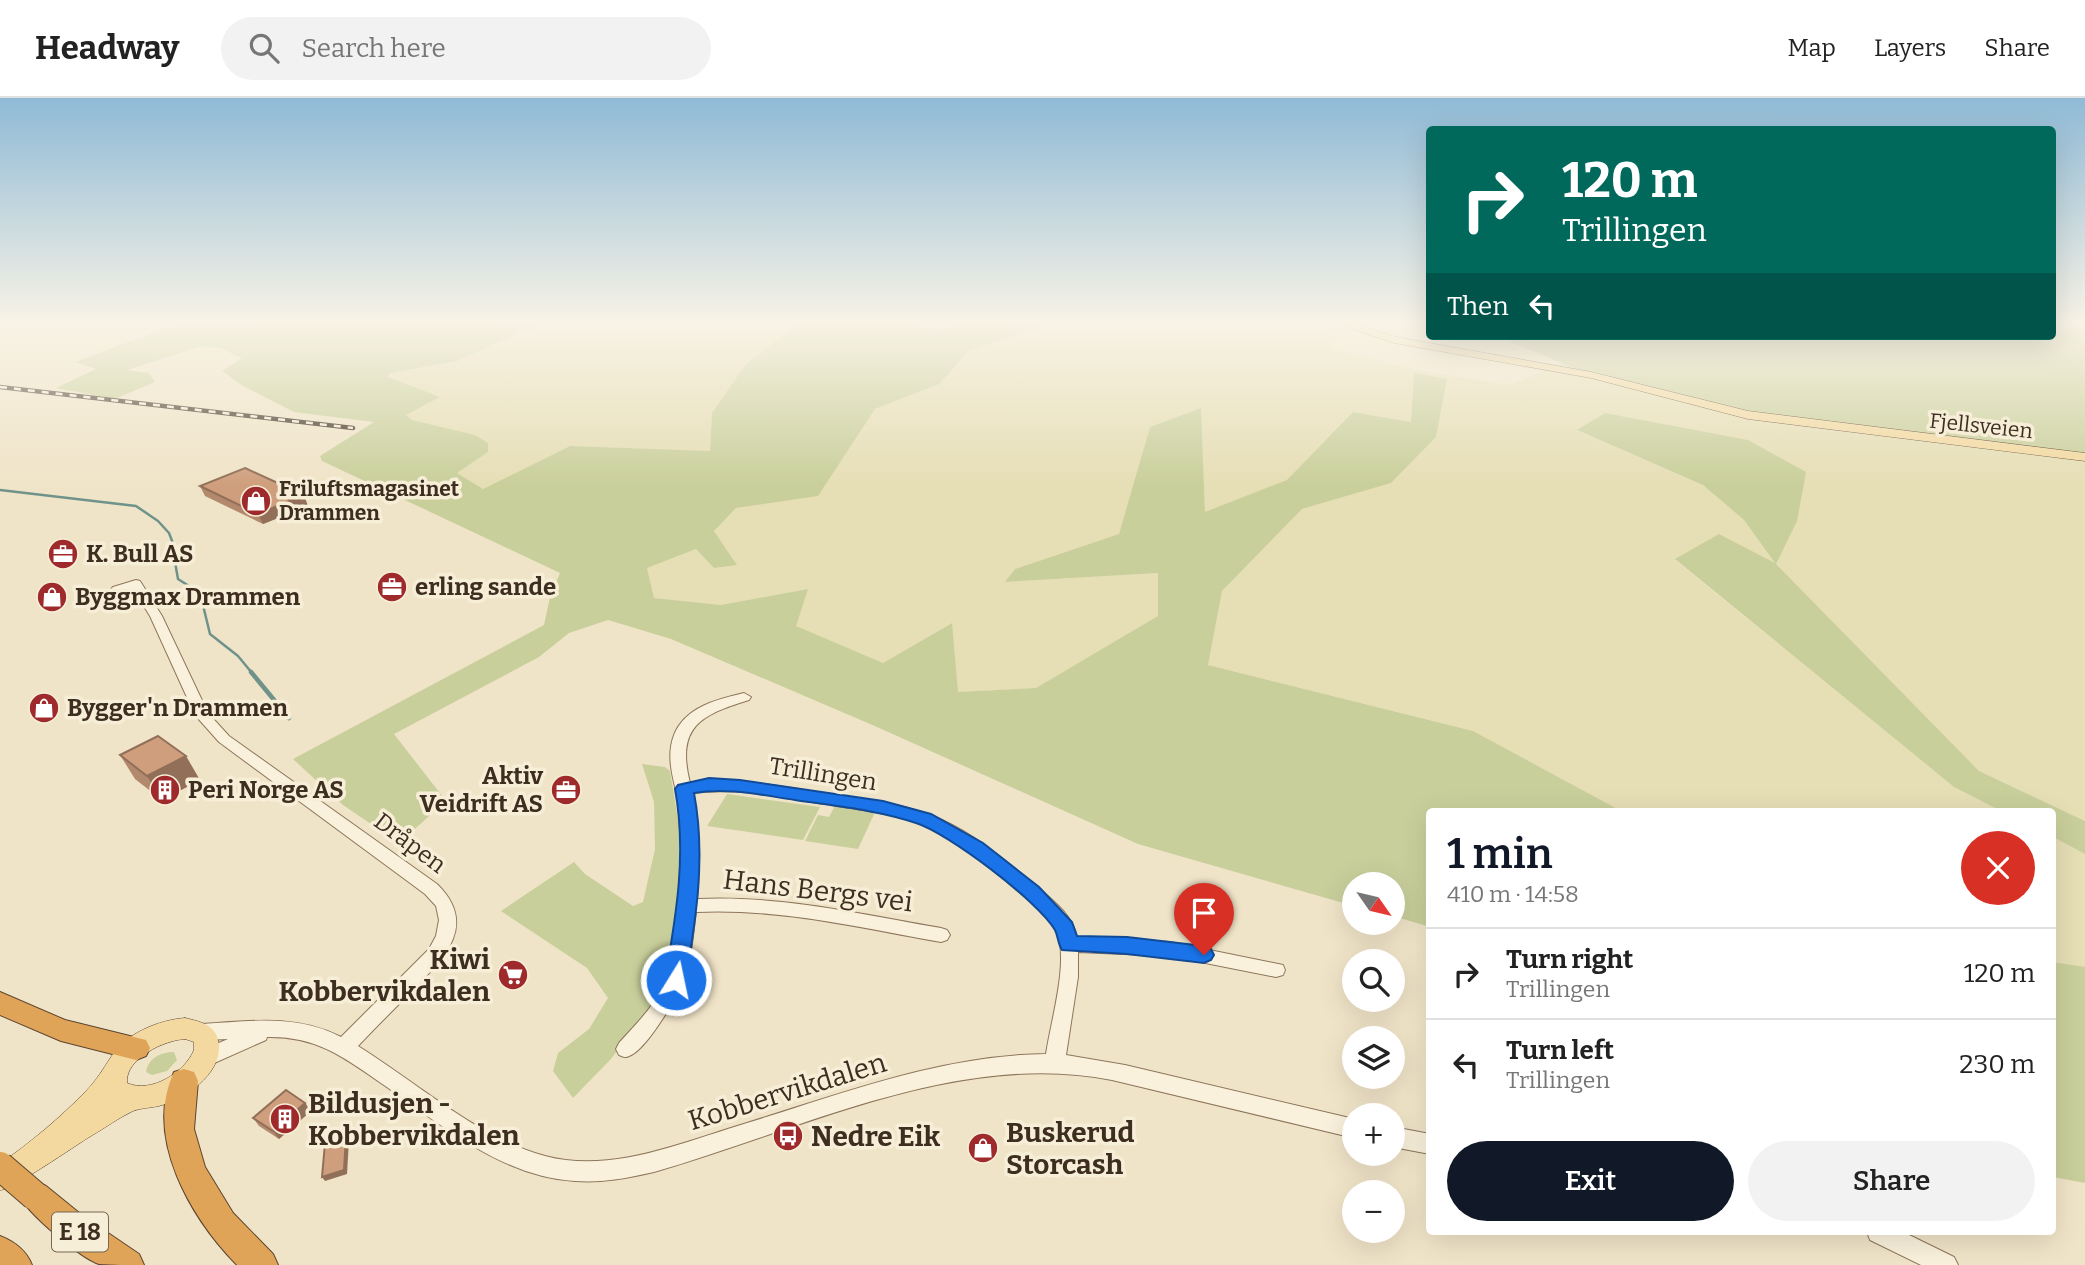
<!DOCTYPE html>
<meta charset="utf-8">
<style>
:root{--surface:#fff;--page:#f2f2f2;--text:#222;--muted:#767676;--line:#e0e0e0;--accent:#111827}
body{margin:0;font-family:Bitter,serif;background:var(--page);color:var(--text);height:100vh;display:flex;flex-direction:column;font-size:26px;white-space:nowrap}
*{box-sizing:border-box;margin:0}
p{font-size:23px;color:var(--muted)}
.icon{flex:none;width:38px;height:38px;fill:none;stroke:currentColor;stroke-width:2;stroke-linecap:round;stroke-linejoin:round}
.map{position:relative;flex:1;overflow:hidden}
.panel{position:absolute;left:1426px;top:710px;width:630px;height:427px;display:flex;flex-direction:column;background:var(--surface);border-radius:7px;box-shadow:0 7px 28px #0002}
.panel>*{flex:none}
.top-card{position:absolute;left:1426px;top:28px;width:630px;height:214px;border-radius:7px;box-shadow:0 7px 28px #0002;background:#00695c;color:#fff;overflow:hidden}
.needle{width:46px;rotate:124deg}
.controls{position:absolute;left:1342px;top:774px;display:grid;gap:14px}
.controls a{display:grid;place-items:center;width:63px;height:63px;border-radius:50%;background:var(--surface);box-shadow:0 7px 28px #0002;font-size:35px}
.pin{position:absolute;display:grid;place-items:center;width:60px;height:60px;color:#fff;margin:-72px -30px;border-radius:50% 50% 50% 0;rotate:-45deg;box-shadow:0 0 7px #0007}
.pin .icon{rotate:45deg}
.me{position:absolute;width:77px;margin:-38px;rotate:10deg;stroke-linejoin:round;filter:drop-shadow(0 0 5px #0008)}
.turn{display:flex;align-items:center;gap:24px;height:147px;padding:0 21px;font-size:32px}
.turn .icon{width:91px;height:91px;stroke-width:2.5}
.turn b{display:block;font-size:49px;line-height:60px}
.then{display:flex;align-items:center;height:66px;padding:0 21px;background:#0003;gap:14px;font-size:26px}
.round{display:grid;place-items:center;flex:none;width:74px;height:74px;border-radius:37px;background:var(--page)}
.summary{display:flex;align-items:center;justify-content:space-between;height:119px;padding:0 21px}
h1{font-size:42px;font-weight:600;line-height:52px;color:var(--accent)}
.action{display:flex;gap:14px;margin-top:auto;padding:14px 21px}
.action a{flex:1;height:80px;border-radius:42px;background:var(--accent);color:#fff;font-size:28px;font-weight:600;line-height:80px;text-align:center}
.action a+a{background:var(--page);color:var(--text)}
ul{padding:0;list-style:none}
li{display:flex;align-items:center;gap:21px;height:91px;padding:0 21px;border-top:2px solid var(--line)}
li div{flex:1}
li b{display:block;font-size:26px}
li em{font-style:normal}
header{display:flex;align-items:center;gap:42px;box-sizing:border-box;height:98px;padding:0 35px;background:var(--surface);border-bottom:2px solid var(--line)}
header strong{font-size:33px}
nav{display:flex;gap:38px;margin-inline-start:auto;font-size:24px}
.search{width:490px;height:63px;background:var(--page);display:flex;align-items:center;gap:18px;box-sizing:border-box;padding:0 24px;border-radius:38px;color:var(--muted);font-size:26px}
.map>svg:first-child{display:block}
</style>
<header>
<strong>Headway</strong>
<div class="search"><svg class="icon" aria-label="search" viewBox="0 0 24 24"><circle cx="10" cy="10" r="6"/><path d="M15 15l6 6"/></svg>Search here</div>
<nav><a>Map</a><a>Layers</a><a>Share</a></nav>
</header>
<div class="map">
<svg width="2085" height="1167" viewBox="0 0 2085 1167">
<rect width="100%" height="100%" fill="#f0e4c8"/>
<g fill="#e6deb5" fill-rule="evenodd">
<path d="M 544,224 L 800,224 L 745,267 L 712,315 L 710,353 L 570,348 L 483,391 L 456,375 L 488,354 L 475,337 L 412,322 L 405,317 L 430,305 L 388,279 L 390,275 L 457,263 Z"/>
<path d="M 1051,224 L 1322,224 L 1330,227 L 1332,251 L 1405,270 L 1510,287 L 1562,265 L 1590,277 L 2085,356 L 2085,723 L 1979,673 L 1776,466 L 1719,436 L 1675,462 L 1954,689 L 2003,714 L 1623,714 L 1473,633 L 1208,567 L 1222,493 L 1302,411 L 1391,385 L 1436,339 L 1447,281 L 1414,275 L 1411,324 L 1353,314 L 1287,383 L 1205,415 L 1201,310 L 1150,329 L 1119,436 L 1015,471 L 1006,484 L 1159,475 L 1159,518 L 1036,590 L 958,594 L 951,525 L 883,565 L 795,528 L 808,491 L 721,507 L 654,500 L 647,470 L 696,451 L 714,470 L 737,467 L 714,433 L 736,410 L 818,398 L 875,311 L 939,286 L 969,253 ZM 1605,315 L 1748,342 L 1776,466 L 1744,422 L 1703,387 L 1578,333 Z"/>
<path d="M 2053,739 L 2085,756 L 2085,869 L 2053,864 Z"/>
</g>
<g fill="#c9cf9b">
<path d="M 182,224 L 544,224 L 457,263 L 390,275 L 388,279 L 440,299 L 406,317 L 412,322 L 475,337 L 488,345 L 488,354 L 457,375 L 483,391 L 570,348 L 710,353 L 712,315 L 745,267 L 800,224 L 907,224 L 940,232 L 963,224 L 1051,224 L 969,253 L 939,286 L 875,311 L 818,398 L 736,410 L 714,433 L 737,467 L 714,470 L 696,451 L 647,470 L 654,500 L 721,507 L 808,491 L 796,528 L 883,565 L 952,525 L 958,594 L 1036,590 L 1158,518 L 1158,475 L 1005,484 L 1015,471 L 1119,436 L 1150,329 L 1201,310 L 1205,414 L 1287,382 L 1353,314 L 1411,324 L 1414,275 L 1447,281 L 1436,339 L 1391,385 L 1302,411 L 1222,493 L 1208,567 L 1473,633 L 1623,714 L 1430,714 L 1430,829 L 1393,818 L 1393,786 L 1354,786 L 1354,808 L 1138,746 L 877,629 L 671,541 L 608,522 L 569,535 L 539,559 L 394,636 L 446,703 L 399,745 L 343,707 L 293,661 L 544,527 L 550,499 L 560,475 L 322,363 L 320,358 L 374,324 L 294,314 L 243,288 L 222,273 L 242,260 L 220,250 L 201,248 L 127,272 L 149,275 L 155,284 L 115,301 L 56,290 L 96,271 L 75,264 Z"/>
<path d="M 2053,224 L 2085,224 L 2085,356 L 1756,319 L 1590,277 L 1497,238 L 2053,238 Z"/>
<path d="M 1605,315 L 1748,342 L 1806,374 L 1797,423 L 1776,466 L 1979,673 L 2085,723 L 2085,756 L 2053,739 L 2053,714 L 2003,714 L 1954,689 L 1675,461 L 1719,436 L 1775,465 L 1744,422 L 1703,387 L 1577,332 Z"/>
<path d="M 642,666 L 665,669 L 670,673 L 682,746 L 670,881 L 654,906 L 610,962 L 573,1000 L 553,973 L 558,955 L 589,931 L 608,900 L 587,870 L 501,813 L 574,764 L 585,776 L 633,808 L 643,804 L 655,751 L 654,704 Z"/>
<path d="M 727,696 L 820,709 L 803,742 L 707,728 Z"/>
<path d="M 835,708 L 875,714 L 858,751 L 805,743 L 818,717 L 829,719 Z"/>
<path d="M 2053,864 L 2085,869 L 2085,1085 L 2053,1079 Z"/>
<path d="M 174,954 L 177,962 L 167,973 L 152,977 L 146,974 C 148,960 161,954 174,954 Z"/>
</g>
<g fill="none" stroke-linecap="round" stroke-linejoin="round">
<g stroke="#6f938a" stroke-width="2.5">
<path d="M 0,392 L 136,408 L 158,423 L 169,435 L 174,448"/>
<path d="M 175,464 L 178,481 L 200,495 L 210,536 L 238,558 L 252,575"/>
</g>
<path stroke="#6f938a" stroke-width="4.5" d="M 251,574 L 289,620"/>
<g stroke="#8d765c" stroke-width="2">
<g id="minor">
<path d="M 136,482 L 140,483 L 162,518 L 208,615 L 229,638 L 437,786 C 480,828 442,862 411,894 C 393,912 375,930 358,948 C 416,984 478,1040 545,1058 C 612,1076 683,1044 747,1025 C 844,995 943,957 1046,956 C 1051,921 1070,863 1056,830 C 1049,814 1031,804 1018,793 C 991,770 965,746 932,731 C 899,715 861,712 824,706 C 781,699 737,689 692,695 C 701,730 700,766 697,801 C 779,797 860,816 941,830 L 947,832 L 950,837 L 947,842 L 941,844 C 860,830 779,810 696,814 C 693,834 692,855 687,874 C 683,891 646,953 629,958 C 625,960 624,959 619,957 L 616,951 L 619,945 C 634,928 652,911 662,890 C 669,875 670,860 673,844 C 680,802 686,759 681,716 C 677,690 664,663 674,637 C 685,609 718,601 744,595 L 751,599 L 749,602 C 700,617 676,629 690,685 C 735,679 778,688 823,695 C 863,701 904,705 942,722 C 975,737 1002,760 1030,783 C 1049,800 1071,813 1077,839 L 1170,844 L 1283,867 L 1285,872 L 1283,877 L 1276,879 L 1170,858 L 1078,854 L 1078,879 L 1066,957 L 1125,967 L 1354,1021 L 1354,1040 L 1112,982 C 960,951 798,1033 654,1074 C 628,1080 602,1085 575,1083 C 500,1079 437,1023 378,983 C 341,957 314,938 267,939 L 266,942 L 212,966 L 205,969 L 198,966 L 195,960 L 198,954 L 228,941 L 202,942 L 195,940 L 192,934 L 195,928 L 202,926 C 250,923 297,916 341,939 L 429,851 L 436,838 L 439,822 L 436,808 L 425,796 L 219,644 L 195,617 L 150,518 L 140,502 L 117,506 L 105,498 L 113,489 ZM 133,491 L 136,495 L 119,497 Z"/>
<path d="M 1393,1029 L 1430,1036 L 1430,1056 L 1393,1049 Z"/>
<path d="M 1867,1134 L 1903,1134 L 1954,1159 L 1958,1167 L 1921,1167 L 1870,1142 Z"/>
</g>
</g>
<g stroke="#5b4430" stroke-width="1">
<g id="major">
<path d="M 1333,224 L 1349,224 L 1396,239 L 1591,274 L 1748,313 L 2085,355 L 2085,363 L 1748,321 L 1591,280 L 1394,245 Z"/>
<path d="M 185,920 C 202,924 217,927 219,947 C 221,977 184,1001 159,1008 C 150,1010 140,1010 133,1013 C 118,1020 105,1030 91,1038 C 76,1047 10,1093 0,1092 L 0,1066 C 31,1044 60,1020 86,993 C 97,982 103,971 111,959 C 126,935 159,922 185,920 ZM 185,941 L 194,944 L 194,952 C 185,974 151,996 127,985 C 125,960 165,942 185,941 Z"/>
</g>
</g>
<g stroke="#5b4430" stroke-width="2">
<g id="highway">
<path d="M 0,894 L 65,922 L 146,942 L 150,950 L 146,958 L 136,962 L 61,943 L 0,917 Z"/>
<path d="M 184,971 L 194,974 L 198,983 L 194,1031 L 205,1069 L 233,1115 L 273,1156 L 278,1167 L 237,1167 C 192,1121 143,1040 174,974 Z"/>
<path d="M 35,1083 L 46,1088 L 83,1118 L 139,1156 L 144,1167 C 131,1167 111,1167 99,1166 C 81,1160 27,1115 20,1098 L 24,1088 Z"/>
<path d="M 0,1138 C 15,1144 26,1152 32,1167 L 0,1167 Z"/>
</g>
</g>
<use href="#minor" fill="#faf1dc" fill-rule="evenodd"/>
<use href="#major" fill="#f3d9a0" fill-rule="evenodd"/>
<use href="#highway" fill="#e0a458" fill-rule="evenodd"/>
<g stroke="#3d2e20" stroke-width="4.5">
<path id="rail" d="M 0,289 L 353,330"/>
</g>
<use href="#rail" stroke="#f7eed8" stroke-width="2.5" stroke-dasharray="7" stroke-linecap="butt"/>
<g stroke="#5b4430" stroke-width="30" stroke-linecap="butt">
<path id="highway-bridge" d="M 0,1068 L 35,1098"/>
</g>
<use href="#highway-bridge" stroke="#e0a458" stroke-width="28"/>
</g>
<g fill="#b2896c">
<path d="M 200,388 L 308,408 L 263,426 L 205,398 Z"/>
<path d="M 120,657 L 200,682 L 162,702 L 135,681 Z"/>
<path d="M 305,1005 L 311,1013 L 279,1041 L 259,1028 L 253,1020 Z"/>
</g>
<g fill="#916f58">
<path d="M 304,397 L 308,408 L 263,426 L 258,416 Z"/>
<path d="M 186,658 L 200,682 L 162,702 L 147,678 Z"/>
<path d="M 305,1005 L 311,1013 L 279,1041 L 273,1033 Z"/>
<path d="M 346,1038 L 349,1042 L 347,1076 L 325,1083 L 322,1079 Z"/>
</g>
<g fill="#cf9f7d" stroke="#916f58" stroke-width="2">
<path d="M 245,370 L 304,397 L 258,416 L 200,388 Z"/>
<path d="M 158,638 L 186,658 L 147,678 L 120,657 Z"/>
<path d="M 286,992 L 305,1005 L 273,1033 L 253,1020 Z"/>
<path d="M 346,1038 L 344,1072 L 322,1079 L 325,1045 Z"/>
</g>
<linearGradient id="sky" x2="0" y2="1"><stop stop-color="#8fbad6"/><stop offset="0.58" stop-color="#f8f3e6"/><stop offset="1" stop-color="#f8f3e6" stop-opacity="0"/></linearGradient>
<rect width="2085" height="387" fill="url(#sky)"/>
<path fill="#1a73e8" stroke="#114b97" stroke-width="2" d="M 709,680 L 740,682 L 883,703 L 931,716 L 983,745 L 1039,789 L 1072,824 L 1077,838 L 1127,839 L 1204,848 L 1211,851 L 1214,857 L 1211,862 L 1204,865 L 1127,856 L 1062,852 C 1058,846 1058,838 1055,832 C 1038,803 948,735 916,725 C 877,712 835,708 795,702 C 761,697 727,689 694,695 C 706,758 696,820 686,882 L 683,888 L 676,890 L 668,888 L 665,882 C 676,818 687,756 675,691 L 678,687 Z"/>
<defs>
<g id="shop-disc" transform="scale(1.575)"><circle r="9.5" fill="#9e2a2b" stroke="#f7eed8"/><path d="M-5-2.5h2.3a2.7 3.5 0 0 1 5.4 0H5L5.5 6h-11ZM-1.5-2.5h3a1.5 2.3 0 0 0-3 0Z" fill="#fff"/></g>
<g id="office-disc" transform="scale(1.575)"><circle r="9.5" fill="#9e2a2b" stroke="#f7eed8"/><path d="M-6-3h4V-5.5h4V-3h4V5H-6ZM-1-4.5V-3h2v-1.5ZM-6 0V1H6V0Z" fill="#fff"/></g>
<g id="building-disc" transform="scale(1.575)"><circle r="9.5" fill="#9e2a2b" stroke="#f7eed8"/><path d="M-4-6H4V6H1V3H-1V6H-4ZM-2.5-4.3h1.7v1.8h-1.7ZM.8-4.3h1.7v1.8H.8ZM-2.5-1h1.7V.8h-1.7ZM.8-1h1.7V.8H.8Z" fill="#fff"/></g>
<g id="supermarket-disc" transform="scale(1.575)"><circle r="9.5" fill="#9e2a2b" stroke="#f7eed8"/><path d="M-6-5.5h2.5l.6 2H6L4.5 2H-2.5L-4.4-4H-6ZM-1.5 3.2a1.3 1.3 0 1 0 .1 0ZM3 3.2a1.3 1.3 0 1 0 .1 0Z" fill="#fff"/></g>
<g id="bus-disc" transform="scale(1.575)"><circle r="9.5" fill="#9e2a2b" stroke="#f7eed8"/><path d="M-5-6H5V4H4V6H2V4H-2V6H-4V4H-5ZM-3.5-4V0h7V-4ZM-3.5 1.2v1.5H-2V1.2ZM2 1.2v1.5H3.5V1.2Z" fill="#fff"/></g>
</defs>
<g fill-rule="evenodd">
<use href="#shop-disc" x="256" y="403"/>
<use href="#office-disc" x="63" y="456"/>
<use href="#office-disc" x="392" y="489"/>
<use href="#shop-disc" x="52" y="499"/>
<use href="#shop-disc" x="44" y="610"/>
<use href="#building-disc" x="165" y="692"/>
<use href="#office-disc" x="566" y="692"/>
<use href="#supermarket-disc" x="513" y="877"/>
<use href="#building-disc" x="285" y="1021"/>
<use href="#bus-disc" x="788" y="1038"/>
<use href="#shop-disc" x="983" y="1050"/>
</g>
<g text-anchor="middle" stroke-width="7" stroke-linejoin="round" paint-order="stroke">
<g font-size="21" fill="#3d2e20" stroke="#f7eed8">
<text transform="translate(1981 328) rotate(6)" y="7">Fjellsveien</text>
</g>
<g font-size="21" font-weight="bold" fill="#3d2e20" stroke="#f7eed8" text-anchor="start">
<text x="279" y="398">Friluftsmagasinet<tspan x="279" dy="24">Drammen</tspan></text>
</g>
<rect fill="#f7eed8" stroke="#756857" stroke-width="2" x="52" y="1114.5" width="56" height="39" rx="5"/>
<g font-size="23" font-weight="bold" fill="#3d2e20">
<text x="80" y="1142">E 18</text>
</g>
<g font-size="24" font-weight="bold" fill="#3d2e20" stroke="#f7eed8" text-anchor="start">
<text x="86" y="464">K. Bull AS</text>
<text x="415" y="497">erling sande</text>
<text x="75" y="507">Byggmax Drammen</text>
<text x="67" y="618">Bygger'n Drammen</text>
<text x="543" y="686" text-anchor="end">Aktiv<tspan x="543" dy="28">Veidrift AS</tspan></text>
<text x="188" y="700">Peri Norge AS</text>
</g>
<g font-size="24" fill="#3d2e20" stroke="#f7eed8">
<text transform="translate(823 676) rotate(9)" y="8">Trillingen</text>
<text transform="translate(410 745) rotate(37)" y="8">Dråpen</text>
</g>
<g font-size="28" fill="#3d2e20" stroke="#f7eed8">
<text transform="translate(818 792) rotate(7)" y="10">Hans Bergs vei</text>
<text transform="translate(787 993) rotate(-17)" y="10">Kobbervikdalen</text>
</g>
<g font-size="28" font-weight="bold" fill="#3d2e20" stroke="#f7eed8" text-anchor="start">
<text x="490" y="871" text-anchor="end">Kiwi<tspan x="490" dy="32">Kobbervikdalen</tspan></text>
<text x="308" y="1015">Bildusjen -<tspan x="308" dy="32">Kobbervikdalen</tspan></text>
<text x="1006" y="1044">Buskerud<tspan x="1006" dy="32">Storcash</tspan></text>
<text x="811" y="1048">Nedre Eik</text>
</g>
</g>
</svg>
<div class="controls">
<a><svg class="needle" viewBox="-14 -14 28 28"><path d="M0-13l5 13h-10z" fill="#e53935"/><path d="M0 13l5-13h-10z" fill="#767676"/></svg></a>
<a><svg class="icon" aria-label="search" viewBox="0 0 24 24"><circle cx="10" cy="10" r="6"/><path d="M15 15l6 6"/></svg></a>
<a><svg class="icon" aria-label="layers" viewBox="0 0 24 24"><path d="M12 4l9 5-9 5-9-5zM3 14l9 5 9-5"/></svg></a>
<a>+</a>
<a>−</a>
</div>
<div class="pin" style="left:1204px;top:857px;background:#d93025"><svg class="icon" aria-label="arrive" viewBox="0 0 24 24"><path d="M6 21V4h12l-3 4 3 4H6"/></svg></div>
<svg class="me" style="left:676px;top:882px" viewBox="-20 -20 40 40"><circle r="17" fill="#1a73e8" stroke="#fff" stroke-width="3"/><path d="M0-11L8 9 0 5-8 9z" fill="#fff"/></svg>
<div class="top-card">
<div class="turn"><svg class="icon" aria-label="right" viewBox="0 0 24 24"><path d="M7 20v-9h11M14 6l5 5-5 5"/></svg><div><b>120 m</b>Trillingen</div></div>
<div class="then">Then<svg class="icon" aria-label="left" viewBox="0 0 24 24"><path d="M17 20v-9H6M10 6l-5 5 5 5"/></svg></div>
</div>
<section class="panel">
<div class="summary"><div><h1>1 min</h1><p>410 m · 14:58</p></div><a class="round" style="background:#d93025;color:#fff"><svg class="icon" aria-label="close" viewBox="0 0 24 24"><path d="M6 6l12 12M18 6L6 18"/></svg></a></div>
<ul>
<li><svg class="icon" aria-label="right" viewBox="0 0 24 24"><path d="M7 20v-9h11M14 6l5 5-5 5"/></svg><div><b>Turn right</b><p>Trillingen</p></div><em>120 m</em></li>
<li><svg class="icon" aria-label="left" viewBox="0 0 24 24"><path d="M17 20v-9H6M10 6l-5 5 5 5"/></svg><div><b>Turn left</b><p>Trillingen</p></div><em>230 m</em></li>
</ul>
<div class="action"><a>Exit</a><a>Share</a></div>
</section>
</div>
